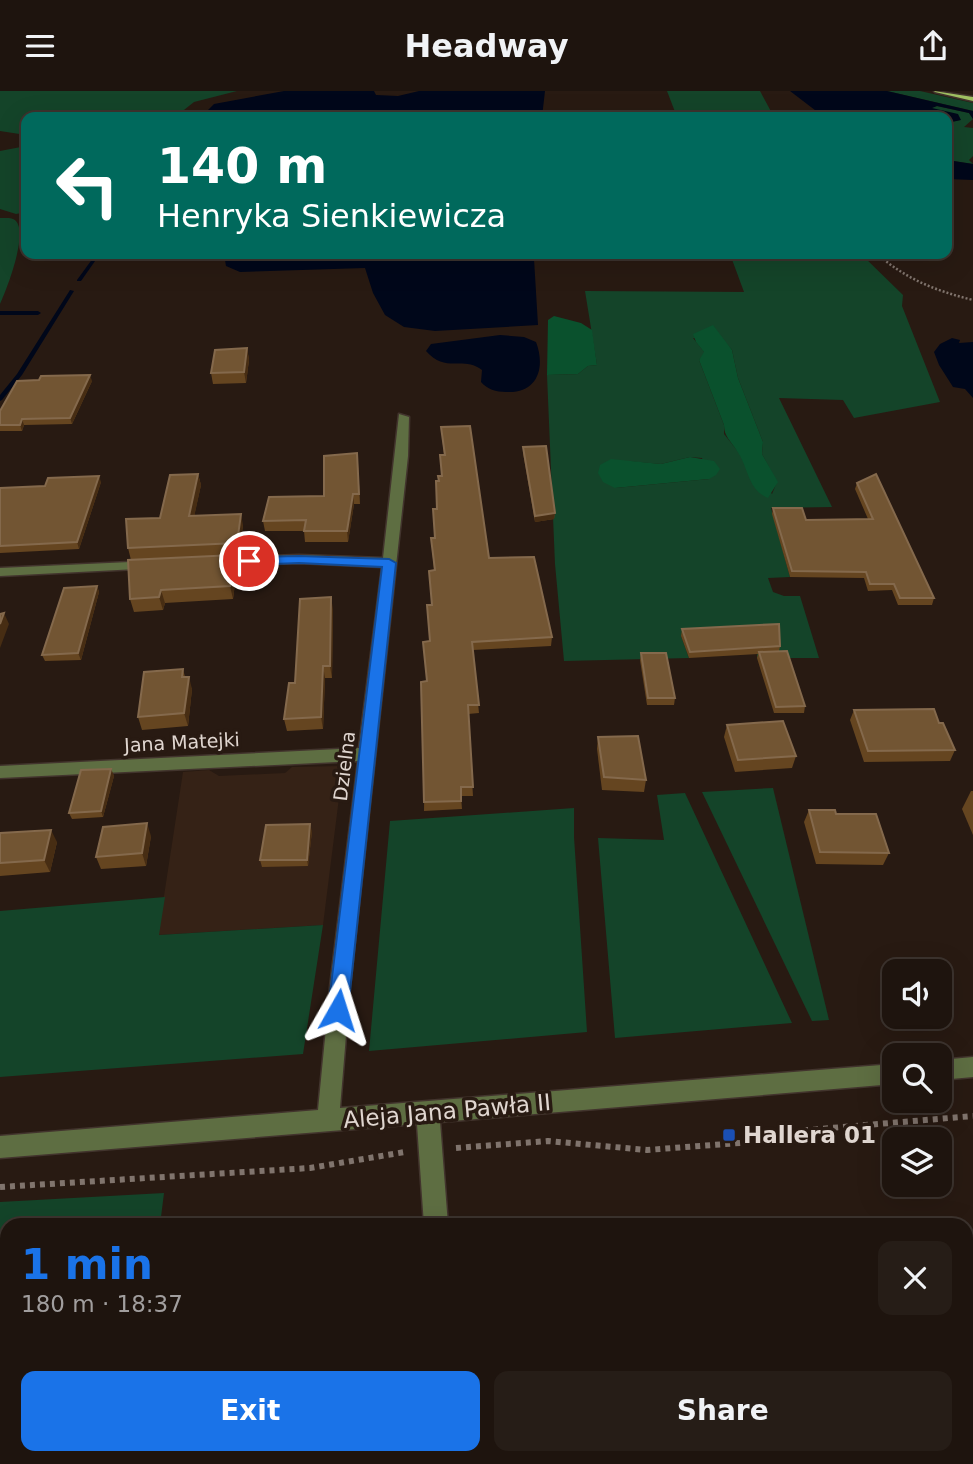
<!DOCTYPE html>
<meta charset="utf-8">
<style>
:root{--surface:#1e140e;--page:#261d17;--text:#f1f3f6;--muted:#a19e9e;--line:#3c332e;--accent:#1a73e8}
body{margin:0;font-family:"DejaVu Sans",sans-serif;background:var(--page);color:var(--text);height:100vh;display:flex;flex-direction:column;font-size:26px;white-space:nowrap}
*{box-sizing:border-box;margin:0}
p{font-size:23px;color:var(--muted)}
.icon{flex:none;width:38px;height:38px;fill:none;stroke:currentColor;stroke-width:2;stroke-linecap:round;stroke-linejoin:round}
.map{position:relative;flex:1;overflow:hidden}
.side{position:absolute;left:0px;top:1127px;width:973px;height:247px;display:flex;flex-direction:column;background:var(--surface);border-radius:21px 21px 0 0;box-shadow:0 7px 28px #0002,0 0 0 2px var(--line)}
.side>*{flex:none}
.top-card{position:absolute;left:21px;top:21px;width:931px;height:147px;border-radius:14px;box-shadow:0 7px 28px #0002,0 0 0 2px var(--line);background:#00695c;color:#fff;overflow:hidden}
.controls{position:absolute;left:882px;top:868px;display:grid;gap:14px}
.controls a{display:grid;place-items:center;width:70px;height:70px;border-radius:14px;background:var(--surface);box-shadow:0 7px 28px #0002,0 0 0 2px var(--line);font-size:35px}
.pin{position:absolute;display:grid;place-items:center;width:60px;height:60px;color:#fff;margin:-30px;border:4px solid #fff;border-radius:50%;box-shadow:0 2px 7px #0007}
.me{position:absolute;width:77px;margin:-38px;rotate:6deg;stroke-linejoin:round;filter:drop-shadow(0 0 5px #0008)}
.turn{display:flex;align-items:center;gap:24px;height:147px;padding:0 21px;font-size:32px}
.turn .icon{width:91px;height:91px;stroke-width:2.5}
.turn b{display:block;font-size:49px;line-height:60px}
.round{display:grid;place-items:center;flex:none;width:74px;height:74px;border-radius:14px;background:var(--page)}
.head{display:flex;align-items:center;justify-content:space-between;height:119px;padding:0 21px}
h1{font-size:42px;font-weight:600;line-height:52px;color:var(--accent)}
.button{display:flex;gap:14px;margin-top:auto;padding:14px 21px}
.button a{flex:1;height:80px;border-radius:14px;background:var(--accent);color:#fff;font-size:28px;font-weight:600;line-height:80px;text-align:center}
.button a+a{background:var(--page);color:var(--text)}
header{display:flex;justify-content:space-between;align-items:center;height:91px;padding:0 21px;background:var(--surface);font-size:32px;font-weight:600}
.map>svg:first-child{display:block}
</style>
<header><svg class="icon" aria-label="menu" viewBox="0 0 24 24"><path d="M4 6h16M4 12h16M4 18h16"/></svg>Headway<svg class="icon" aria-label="share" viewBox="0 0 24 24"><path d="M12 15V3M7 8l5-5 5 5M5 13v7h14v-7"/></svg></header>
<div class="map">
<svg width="973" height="1373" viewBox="0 0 973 1373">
<rect width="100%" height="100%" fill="#281a12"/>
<path fill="#352216" d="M 343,675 L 323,834 L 158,844 L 183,681 L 209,679 L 219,685 L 285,682 L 292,676 Z"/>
<g fill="#144429" fill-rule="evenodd">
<path d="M 0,0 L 237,0 L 194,11 L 175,26 L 26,26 L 26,44 L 0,40 Z"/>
<path d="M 667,0 L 760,0 L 774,26 L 677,26 Z"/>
<path d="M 887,0 L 920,0 L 973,12 L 973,20 Z"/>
<path d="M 937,15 L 969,22 L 973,28 L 964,36 L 973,37 L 973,65 L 969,69 L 973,73 L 947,69 L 947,32 L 960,29 L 930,17 Z"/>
<path d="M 26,55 L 26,121 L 16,123 L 0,118 L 0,60 Z"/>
<path d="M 0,127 C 5,127 13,126 16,130 C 28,143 7,198 0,213 Z"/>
<path d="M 730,163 L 861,163 L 903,204 L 902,215 L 940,311 L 854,327 L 843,309 L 779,307 L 832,416 L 771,417 L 790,486 L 768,487 L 773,501 L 784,505 L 800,505 L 819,567 L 757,567 L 757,563 L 681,545 L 689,567 L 564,570 L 555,473 L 547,284 L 578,283 L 588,275 L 597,274 L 585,200 L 744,201 ZM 693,247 L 725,251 L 732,259 L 738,287 L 763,351 L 762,363 L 777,391 L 772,403 L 724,343 L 724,334 L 699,269 L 705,262 ZM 690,366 L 702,367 L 709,388 L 615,397 L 626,370 L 661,373 Z"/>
<path d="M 773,697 L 829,929 L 812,930 L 702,701 Z"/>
<path d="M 685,702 L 792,932 L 615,947 L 598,747 L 664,749 L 657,704 Z"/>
<path d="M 574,717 L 574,746 L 587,941 L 369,960 L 390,730 Z"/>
<path d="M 165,806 L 159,844 L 323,834 L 303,963 L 0,986 L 0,820 Z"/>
<path d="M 164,1102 L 160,1134 L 7,1134 L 7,1367 L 132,1367 L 131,1373 L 0,1373 L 0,1111 Z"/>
</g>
<g fill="#0a512d">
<path d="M 554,225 L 581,232 L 592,239 L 597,274 L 588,275 L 578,283 L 547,284 L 548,229 Z"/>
<path d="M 713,234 L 732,259 L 738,287 L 763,351 L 762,363 L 778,391 L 768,407 C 747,398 749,377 737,360 C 731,350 724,346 724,334 L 699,269 L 704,261 L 696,251 L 693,243 Z"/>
<path d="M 690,366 L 714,370 L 720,378 L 716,384 L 709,388 L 615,397 L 603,391 L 598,382 L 600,374 L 611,368 L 661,373 Z"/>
</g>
<g fill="#00071a">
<path d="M 284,0 L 374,0 L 376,4 L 398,5 L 419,0 L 545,0 L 542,26 L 201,26 L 214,13 Z"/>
<path d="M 790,0 L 887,0 L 973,20 L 973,28 L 969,22 L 937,15 L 932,17 L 958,23 L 961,29 L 947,32 L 947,26 L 824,26 Z"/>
<path d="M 947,69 L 973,73 L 973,89 L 947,88 Z"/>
<path d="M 224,163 L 536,163 L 534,168 L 538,234 L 435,240 L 404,236 L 385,224 L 373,202 L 365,177 L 240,181 L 226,175 Z"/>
<path d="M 500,244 L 524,246 L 536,251 C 546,277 537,303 506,301 C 496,301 487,298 481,291 L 482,279 C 462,264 446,283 426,260 L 431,253 Z"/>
<path d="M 952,247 L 960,249 L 959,252 L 973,251 L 973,307 L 965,298 L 953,296 L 939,274 L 934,261 L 940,253 Z"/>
</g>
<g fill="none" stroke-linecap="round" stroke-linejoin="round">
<g fill="#00071a" fill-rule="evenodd">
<path d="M 96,163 L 100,163 L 81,190 L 77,190 L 77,189 Z"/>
<path d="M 70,199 L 74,200 L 22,284 L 2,309 L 0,310 L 0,304 L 17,283 Z"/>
<path d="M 0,220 L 38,220 L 41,222 L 38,224 L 0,224 Z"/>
</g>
<g stroke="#42342d" stroke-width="3">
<g id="minor">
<path d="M 399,323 L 409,326 L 408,365 L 350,896 L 340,1017 L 894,973 L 894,993 L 440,1031 L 448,1134 L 424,1134 L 417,1033 L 0,1067 L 0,1045 L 318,1019 L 330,896 L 358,670 L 0,687 L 0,675 L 359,657 L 382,476 L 299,472 L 215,475 L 208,471 L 215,467 L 299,464 L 383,467 Z"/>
<path d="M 152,470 L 159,474 L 157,477 L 0,485 L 0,477 Z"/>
<path d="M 973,966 L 973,986 L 940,989 L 940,969 Z"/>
<path d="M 438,1367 L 466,1367 L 467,1373 L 439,1373 Z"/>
</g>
</g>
<g stroke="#42342d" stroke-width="3">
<path id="major" d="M 934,0 L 973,6 L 973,10 L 935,1 Z"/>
</g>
<path stroke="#80746d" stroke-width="2.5" stroke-dasharray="2 2" stroke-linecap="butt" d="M 877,163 C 906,188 936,200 973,209"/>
<g stroke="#80746d" stroke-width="6" stroke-dasharray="5 5" stroke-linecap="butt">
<path d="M 456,1057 L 548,1050 L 647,1059 L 779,1049 L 807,1039 L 973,1025"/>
<path d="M 0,1096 L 310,1077 L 405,1061"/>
</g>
<use href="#minor" fill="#5e6e42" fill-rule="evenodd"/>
<use href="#major" fill="#9fbf61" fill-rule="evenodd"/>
</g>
<g fill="#654520">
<path d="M 247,257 L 249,269 L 246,292 L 213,293 L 211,282 Z"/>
<path d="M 92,290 L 72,333 L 24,334 L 22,340 L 0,340 L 0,320 Z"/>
<path d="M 441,336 L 489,467 L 552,546 L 551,555 L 473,559 L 479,622 L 468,623 L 473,705 L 461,705 L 462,718 L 424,720 L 426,590 L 434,479 L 431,447 L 435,447 L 439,390 L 441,385 L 444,364 Z"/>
<path d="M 523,356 L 555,422 L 554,428 L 535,431 L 523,362 Z"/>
<path d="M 358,372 L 360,413 L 354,413 L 348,451 L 305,451 L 304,440 L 265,440 L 263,430 L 324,405 Z"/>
<path d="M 198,383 L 201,394 L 194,425 L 243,434 L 239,464 L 131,469 L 128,457 L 160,427 Z"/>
<path d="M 101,391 L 79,458 L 0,462 L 0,397 L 45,395 Z"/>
<path d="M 857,392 L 934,507 L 932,514 L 898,514 L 892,499 L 868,500 L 864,487 L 790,486 L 772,423 L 773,417 L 806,429 L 868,428 L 855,398 Z"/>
<path d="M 237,477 L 233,508 L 165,512 L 163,519 L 134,521 L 130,508 Z"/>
<path d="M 97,495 L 99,501 L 81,569 L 45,570 L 42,564 Z"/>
<path d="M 333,518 L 332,587 L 325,587 L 323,638 L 287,640 L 284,628 L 295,592 Z"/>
<path d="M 682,538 L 780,555 L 779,560 L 805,615 L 804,622 L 774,622 L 757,567 L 758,563 L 689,567 L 681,545 Z"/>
<path d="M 641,562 L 675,607 L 674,614 L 647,614 L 640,569 Z"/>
<path d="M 183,578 L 185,586 L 192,598 L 188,635 L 142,639 L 138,626 Z"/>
<path d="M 854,619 L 939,632 L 955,659 L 950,670 L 864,671 L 850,629 Z"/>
<path d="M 727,634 L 796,665 L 792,677 L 735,681 L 724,646 Z"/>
<path d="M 598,646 L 646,689 L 644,701 L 602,699 L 597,658 Z"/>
<path d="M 111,678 L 114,685 L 103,726 L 72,728 L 69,722 Z"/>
<path d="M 971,700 L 973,700 L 973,744 L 962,718 Z"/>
<path d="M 809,719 L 889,762 L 883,774 L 816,773 L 804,731 Z"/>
<path d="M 312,740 L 308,775 L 262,776 L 260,769 Z"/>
<path d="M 0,742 L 57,751 L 50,781 L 0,785 Z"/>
<path d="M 151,745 L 146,775 L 101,778 L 96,766 Z"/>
<path d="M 966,1163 L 973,1163 L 973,1258 L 970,1251 L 966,1251 Z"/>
<path d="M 973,1326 L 973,1373 L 968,1373 L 965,1367 L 966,1327 Z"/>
</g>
<g fill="#472d13">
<path d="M 247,257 L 249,269 L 246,292 L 244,281 Z"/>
<path d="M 90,284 L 92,290 L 72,333 L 70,327 Z"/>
<path d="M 22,328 L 24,334 L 22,340 L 20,334 Z"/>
<path d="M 198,383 L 201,394 L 192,436 L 189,425 Z"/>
<path d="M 99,385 L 101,391 L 79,458 L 77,451 Z"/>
<path d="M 353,403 L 354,413 L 348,451 L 347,440 Z"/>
<path d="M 555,422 L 554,428 L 535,431 L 535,425 Z"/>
<path d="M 241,423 L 243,434 L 239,464 L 237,452 Z"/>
<path d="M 234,464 L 237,477 L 233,508 L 230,495 Z"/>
<path d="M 97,495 L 99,501 L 81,569 L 78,562 Z"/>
<path d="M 161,499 L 165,512 L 163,519 L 159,506 Z"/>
<path d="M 331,506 L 333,518 L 332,587 L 330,575 Z"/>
<path d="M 4,522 L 9,533 L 0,557 L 0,533 Z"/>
<path d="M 323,575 L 325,587 L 323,638 L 321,626 Z"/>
<path d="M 189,586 L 192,598 L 188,635 L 184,622 Z"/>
<path d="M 111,678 L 114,685 L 103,726 L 101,720 Z"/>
<path d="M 147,732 L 151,745 L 146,775 L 142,762 Z"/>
<path d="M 310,733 L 312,740 L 308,775 L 307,769 Z"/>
<path d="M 51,739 L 57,751 L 50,781 L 44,769 Z"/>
</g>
<g fill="#725533" stroke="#84694c" stroke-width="2">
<path d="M 247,257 L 244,281 L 211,282 L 215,259 Z"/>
<path d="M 90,284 L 70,327 L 22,328 L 20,334 L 0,334 L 0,320 L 17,290 L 39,289 L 41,285 Z"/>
<path d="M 470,335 L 489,467 L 534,466 L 552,546 L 472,551 L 479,614 L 468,614 L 473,696 L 461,696 L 461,710 L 424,711 L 421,591 L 427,590 L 423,551 L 430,550 L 427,514 L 432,514 L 429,480 L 435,479 L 431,447 L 435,447 L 433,418 L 437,418 L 436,390 L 439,390 L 438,385 L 442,385 L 440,364 L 445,364 L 441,336 Z"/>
<path d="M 546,355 L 555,422 L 535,425 L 523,356 Z"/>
<path d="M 357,362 L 359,403 L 353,403 L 347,440 L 304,440 L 306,429 L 263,430 L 269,406 L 324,405 L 324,365 Z"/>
<path d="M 198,383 L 189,425 L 241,423 L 237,452 L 128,457 L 126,428 L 160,427 L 170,384 Z"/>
<path d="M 876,383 L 934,507 L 900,507 L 894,493 L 870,493 L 866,481 L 792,480 L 773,417 L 802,417 L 806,429 L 873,428 L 857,392 Z"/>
<path d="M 99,385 L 77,451 L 0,455 L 0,397 L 45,395 L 48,387 Z"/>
<path d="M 234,464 L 230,495 L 161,499 L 159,506 L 130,508 L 128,469 Z"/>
<path d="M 97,495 L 78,562 L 42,564 L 64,497 Z"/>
<path d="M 331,506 L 330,575 L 323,575 L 321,626 L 284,628 L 289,592 L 295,592 L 300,508 Z"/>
<path d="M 4,522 L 0,533 L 0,523 Z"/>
<path d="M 779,533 L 780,555 L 690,561 L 682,538 Z"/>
<path d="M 787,560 L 805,615 L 776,616 L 759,561 Z"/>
<path d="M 641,562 L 666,562 L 675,607 L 648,607 Z"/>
<path d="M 183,578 L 182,586 L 189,586 L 184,622 L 138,626 L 144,581 Z"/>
<path d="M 934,618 L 939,632 L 943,632 L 955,659 L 868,660 L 854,619 Z"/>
<path d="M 783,630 L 796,665 L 738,669 L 727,634 Z"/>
<path d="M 638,645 L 646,689 L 604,686 L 598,646 Z"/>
<path d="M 111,678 L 101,720 L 69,722 L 81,679 Z"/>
<path d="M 809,719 L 835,719 L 836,723 L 876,723 L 889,762 L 820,761 Z"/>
<path d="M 147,732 L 142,762 L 96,766 L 103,736 Z"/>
<path d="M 310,733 L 307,769 L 260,769 L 266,734 Z"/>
<path d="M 51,739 L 44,769 L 0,772 L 0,742 Z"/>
<rect x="966" y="1163" width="7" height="81"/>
<path d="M 973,1326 L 973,1370 L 966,1352 L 966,1327 Z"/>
<path d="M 618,1367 L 619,1373 L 568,1373 Z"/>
</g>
<path fill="#1a73e8" stroke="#114b97" stroke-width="2" d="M 299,465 L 389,468 L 396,472 L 348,919 L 345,925 L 338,927 L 331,925 L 328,919 L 382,476 L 299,472 L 249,474 L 242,470 L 249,466 Z"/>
<rect fill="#1a4fb4" stroke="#281a12" stroke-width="2.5" x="722" y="1037" width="14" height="14" rx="3.5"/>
<g text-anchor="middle" stroke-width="7" stroke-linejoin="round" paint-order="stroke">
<g font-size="19" fill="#e0d6d0" stroke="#281a12">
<text transform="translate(182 651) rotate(-3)" y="7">Jana Matejki</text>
<text transform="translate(344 675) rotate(-83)" y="7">Dzielna</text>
</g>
<g font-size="23" fill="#e0d6d0" stroke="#281a12">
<text transform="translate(447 1020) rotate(-5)" y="8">Aleja Jana Pawła II</text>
</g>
<g font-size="23" font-weight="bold" fill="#e0d6d0" stroke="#281a12" text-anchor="start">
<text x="743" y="1052">Hallera 01</text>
</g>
</g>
</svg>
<div class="controls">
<a><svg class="icon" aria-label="sound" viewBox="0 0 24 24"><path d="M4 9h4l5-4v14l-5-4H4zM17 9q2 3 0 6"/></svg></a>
<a><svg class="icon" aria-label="search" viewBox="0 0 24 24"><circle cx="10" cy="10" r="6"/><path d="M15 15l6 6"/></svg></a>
<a><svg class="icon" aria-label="layers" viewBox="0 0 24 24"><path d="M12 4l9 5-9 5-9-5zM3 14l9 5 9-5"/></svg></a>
</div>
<div class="pin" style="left:249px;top:470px;background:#d93025"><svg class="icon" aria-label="arrive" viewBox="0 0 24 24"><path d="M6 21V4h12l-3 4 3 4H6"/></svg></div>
<svg class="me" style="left:338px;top:919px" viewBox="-20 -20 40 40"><path d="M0-17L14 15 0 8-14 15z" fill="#1a73e8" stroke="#fff" stroke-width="4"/></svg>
<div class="top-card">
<div class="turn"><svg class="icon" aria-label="left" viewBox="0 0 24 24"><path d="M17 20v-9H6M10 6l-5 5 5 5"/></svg><div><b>140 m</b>Henryka Sienkiewicza</div></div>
</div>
<section class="side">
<div class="head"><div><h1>1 min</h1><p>180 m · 18:37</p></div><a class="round"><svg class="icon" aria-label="close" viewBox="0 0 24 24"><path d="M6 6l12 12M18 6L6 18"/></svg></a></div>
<div class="button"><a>Exit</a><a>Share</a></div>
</section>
</div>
